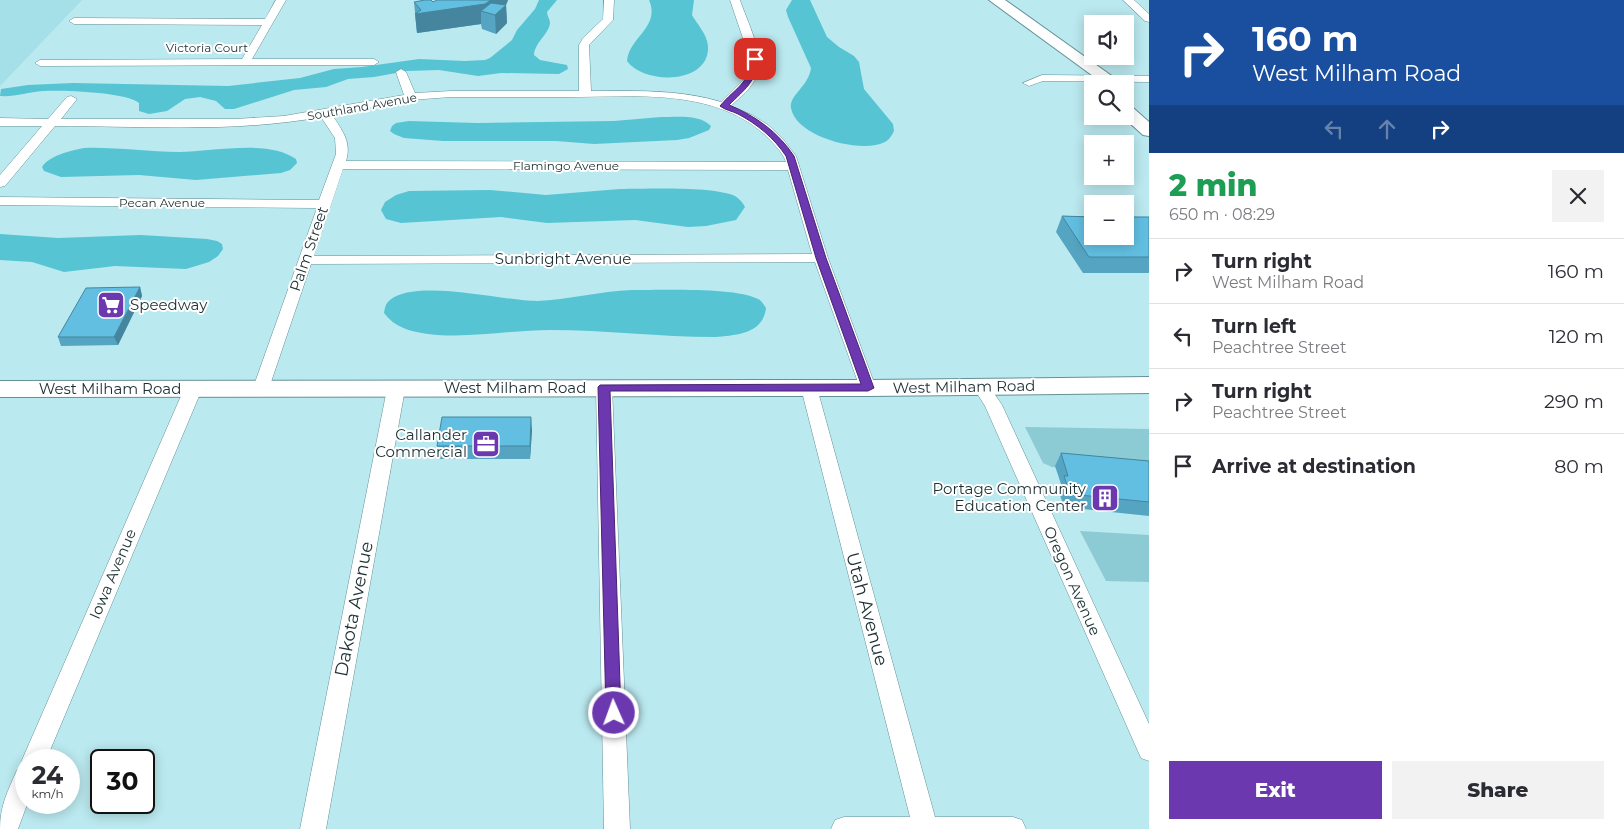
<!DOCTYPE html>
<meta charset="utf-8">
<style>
:root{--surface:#fff;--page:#f2f2f3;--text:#2b2b33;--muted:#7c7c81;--line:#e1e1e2;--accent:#6b38af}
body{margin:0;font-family:Montserrat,sans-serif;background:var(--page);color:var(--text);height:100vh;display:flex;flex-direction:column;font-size:19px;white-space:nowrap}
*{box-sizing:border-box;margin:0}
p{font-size:16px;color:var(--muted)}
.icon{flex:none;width:28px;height:28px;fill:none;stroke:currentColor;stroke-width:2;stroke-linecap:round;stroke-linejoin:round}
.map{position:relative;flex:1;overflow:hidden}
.sheet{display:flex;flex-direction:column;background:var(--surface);width:475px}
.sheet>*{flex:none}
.hud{background:#1a4fa0;color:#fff;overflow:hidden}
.buttons{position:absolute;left:1084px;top:15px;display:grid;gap:10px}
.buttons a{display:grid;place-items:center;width:50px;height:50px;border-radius:0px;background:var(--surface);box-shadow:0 2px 12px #0003;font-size:25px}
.speed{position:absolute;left:15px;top:749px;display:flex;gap:10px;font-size:25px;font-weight:700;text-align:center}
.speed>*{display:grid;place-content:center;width:65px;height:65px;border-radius:50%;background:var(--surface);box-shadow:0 2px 12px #0003;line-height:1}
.speed small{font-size:12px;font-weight:400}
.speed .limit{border:2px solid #111;border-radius:8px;background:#fff;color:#111}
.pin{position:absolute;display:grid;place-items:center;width:42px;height:42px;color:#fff;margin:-21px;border-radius:10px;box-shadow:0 2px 8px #0006}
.me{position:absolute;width:55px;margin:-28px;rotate:358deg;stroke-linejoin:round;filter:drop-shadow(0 0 4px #0008)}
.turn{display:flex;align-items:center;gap:18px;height:105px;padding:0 20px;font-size:22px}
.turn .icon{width:65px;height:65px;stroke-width:2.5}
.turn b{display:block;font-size:35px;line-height:42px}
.lanes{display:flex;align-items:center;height:48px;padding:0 20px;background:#0003;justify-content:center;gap:25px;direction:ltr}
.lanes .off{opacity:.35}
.round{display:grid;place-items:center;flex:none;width:52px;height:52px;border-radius:0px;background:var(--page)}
.head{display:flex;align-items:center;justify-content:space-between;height:85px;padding:0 20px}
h1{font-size:30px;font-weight:800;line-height:38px;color:#1e9e55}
.button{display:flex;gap:10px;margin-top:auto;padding:10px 20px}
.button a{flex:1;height:58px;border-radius:0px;background:var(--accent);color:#fff;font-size:20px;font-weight:800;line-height:58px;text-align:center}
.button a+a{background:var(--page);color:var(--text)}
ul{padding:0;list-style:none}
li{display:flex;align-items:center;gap:15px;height:65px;padding:0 20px;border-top:1px solid var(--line)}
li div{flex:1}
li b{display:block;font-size:19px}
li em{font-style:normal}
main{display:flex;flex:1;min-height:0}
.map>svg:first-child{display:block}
</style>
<main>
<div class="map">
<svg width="1149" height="829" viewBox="0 0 1149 829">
<rect width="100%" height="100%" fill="#bae9ef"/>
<path fill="#a5dfe7" d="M 0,0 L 82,0 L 0,86 Z"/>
<g fill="#8ccbd4">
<path d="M 1025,427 L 1149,429 L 1149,475 L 1052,467 L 1043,463 Z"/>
<path d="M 1080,531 L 1149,535 L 1149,582 L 1106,581 Z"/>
</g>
<g fill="#56c4d2">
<path d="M 539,0 L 557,0 L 547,12 C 547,16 550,19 550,23 C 549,34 535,42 534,55 L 540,60 L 567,65 L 568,69 L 559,74 L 501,73 L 478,76 L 439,70 L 407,71 L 374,77 L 348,79 L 326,87 L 294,90 L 234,109 L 225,109 L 216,101 L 200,97 L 185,99 L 167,111 L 149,114 L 139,111 L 139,103 C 126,92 61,90 43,91 C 28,92 15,97 0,96 L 1,89 L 28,85 L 73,83 L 228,86 L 300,78 L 334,69 L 362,67 L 419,59 L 465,61 L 485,60 L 490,58 L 512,40 L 517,30 L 535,9 Z"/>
<path d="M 649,0 L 694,0 L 692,15 C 697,24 707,34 708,46 C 710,85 644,85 627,61 C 629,37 661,27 649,0 Z"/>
<path d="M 792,0 L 810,0 L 827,37 L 839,47 L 854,56 L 859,62 L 864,89 L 893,124 L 894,131 C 892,135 889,140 885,142 C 861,154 796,137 791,108 C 789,95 809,86 811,68 L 788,17 L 786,10 Z"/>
<path d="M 661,117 C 676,117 700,114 711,126 L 709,130 L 689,138 L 677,140 L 594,144 L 556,141 L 443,141 L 404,138 L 394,134 L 390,131 L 392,126 L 396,123 L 409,121 L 477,123 L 614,121 Z"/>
<path d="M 84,148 C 116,147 147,152 179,152 C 212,152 268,139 296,159 L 297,163 L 290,170 L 281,173 L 196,180 L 139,175 L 61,177 L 44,171 L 42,167 C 50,155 70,151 84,148 Z"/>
<path d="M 620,189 C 647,189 712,186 735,196 C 740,199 743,203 745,207 L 736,220 L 706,226 L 688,227 L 635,220 L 547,223 L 501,217 L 401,223 L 386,219 L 381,210 L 385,202 L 396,195 L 409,191 L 490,190 L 546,195 Z"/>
<path d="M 0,234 L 58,238 L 141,235 L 207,239 L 217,241 L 222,244 L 223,249 L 218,256 L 209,262 L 186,269 L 115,266 L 64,272 L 32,262 L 0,260 Z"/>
<path d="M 632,290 C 659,290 737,287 758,299 C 761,300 764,305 766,308 C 763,334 736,335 715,337 C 660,337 605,330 550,330 C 510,330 468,339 428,334 C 411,332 394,327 384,313 C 385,308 385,304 390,300 C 416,278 503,301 537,301 C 568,300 600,291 632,290 Z"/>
</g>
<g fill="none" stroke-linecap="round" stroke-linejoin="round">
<g stroke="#649197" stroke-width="1">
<g id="street">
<path d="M 276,0 L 286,0 L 252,59 L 374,59 L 379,62 L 374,65 L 40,66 L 35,63 L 40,60 L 242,59 L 262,25 L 74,24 L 69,21 L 74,18 L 265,19 Z"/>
<path d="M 604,0 L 614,0 L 613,20 L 589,45 L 591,91 C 634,91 679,89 721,102 L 744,79 L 748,74 L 750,59 L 730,0 L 740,0 C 746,19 766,57 757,76 C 752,88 740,97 731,106 L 752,115 L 768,125 L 782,138 L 796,156 L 828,258 L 876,388 L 874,392 L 868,394 L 862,392 L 860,388 L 815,262 L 311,264 L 269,388 L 267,392 L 261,394 L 255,392 L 253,388 L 317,208 L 0,205 L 0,197 L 319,200 L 336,154 L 335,138 L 321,117 C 234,133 143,126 55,126 L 5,186 L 0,187 L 0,175 L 42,126 L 0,126 L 0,118 L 48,119 L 67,97 L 71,96 L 77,99 L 61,119 L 235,119 L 284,116 L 404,95 L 396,72 L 401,69 L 406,72 L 415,93 L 451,91 L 579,91 L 579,45 L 583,38 L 603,19 ZM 451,97 C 489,97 527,97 565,97 C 630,97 713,87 765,135 C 773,143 782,151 786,162 L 346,161 C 352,142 342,130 332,115 L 411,100 ZM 343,169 L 788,170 L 812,254 L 314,256 Z"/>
<path d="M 1123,0 L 1134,0 L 1149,14 L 1149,22 L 1145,21 Z"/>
<path d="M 1042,75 L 1149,76 L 1149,82 L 1043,81 L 1029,86 L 1023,83 Z"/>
<path d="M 604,381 L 610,383 L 612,387 L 630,829 L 604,829 L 596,387 L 598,383 Z"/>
<path d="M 981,381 L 987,383 L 1002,405 L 1149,724 L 1149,761 L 1141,758 L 985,406 L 973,387 L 975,383 Z"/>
<path d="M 809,382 L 815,384 L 817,388 L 935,817 L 1013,817 L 1022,820 L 1026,829 L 831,829 L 835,820 L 844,817 L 910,817 L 801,388 L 803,384 Z"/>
<path d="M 193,383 L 199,385 L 202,389 L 46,760 L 26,760 L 26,802 L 28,802 L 18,829 L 0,829 C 0,805 8,791 17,770 L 25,767 L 22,760 L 184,389 L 187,385 Z"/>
<path d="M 396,383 L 402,385 L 405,389 L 326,829 L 300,829 L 387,389 L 390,385 Z"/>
</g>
</g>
<g stroke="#649197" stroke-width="2">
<g id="secondary">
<path d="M 989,0 L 1005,0 L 1123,84 L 1104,84 Z"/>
<path d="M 1125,105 L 1131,106 L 1149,122 L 1149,136 L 1143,135 L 1122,116 L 1125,116 Z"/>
<path d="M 1149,377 L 1149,393 L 868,396 L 0,397 L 0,381 L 868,380 Z"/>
</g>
</g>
<use href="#street" fill="#fff" fill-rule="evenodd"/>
<use href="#secondary" fill="#fff" fill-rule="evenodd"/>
</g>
<g fill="#54a4c2">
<path d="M 437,0 L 508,0 L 506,5 L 507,23 L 496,34 L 482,29 L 481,24 L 417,33 L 414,2 L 433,2 Z"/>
<path d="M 1062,216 L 1149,217 L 1149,273 L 1083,273 L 1056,232 Z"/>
<path d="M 140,287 L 142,296 L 118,345 L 61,346 L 58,337 Z"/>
<path d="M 532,430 L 530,459 L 439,459 L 437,446 Z"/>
<path d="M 1061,453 L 1149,461 L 1149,516 L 1064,507 L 1058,489 L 1061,484 L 1055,466 Z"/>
</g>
<g fill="#45869e">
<path d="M 491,0 L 508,0 L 506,5 L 507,23 L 496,34 L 495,15 L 481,11 L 481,24 L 417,33 L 415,14 Z"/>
<path d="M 140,287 L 142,296 L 118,345 L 114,337 Z"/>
<path d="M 531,417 L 532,430 L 530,459 L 530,446 Z"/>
</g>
<g fill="#62bfe2" stroke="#45869e">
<path d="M 425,0 L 431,0 L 433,2 L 437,0 L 491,0 L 485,4 L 415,14 L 421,10 L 414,2 Z"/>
<path d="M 491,3 L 506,5 L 495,15 L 481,11 Z"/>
<path d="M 1062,216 L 1092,217 L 1092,236 L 1125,236 L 1125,217 L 1149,217 L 1149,257 L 1089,257 Z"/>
<path d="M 140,287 L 114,337 L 58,337 L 86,288 Z"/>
<path d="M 442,417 L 531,417 L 530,446 L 437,446 Z"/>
<path d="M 1061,453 L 1149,461 L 1149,502 L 1070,494 L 1064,476 L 1068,476 Z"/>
</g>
<path fill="#6b38af" stroke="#462472" d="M 755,57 L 759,59 C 755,83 745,89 729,105 C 756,116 778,132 794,156 L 826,258 L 874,388 L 868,391 L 610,391 L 621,713 L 619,717 L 614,719 L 608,717 L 606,713 L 598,387 L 600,385 L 861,384 L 816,258 L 786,156 C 774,138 757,124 738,114 C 732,111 725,110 720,106 C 736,87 748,85 752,59 Z"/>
<defs>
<g id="supermarket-square" transform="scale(1.4375)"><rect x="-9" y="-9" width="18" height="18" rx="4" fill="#6b38af" stroke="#fff"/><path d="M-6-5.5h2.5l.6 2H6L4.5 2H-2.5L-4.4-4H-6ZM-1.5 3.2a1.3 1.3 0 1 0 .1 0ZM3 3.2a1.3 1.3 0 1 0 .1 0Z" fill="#fff"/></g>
<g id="office-square" transform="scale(1.4375)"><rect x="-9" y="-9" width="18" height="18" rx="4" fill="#6b38af" stroke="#fff"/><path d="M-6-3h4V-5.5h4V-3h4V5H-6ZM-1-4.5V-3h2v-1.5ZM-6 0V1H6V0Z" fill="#fff"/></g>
<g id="building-square" transform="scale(1.4375)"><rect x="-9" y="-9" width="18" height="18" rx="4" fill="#6b38af" stroke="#fff"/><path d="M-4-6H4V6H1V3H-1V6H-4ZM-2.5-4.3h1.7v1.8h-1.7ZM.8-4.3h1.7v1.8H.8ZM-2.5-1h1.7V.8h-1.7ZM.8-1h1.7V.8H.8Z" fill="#fff"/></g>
</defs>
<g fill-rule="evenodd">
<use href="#supermarket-square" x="111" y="305"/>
<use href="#office-square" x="486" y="444"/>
<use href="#building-square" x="1105" y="498"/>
</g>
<g text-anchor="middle" stroke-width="4" stroke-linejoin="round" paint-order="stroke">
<g font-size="12" fill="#1c2f32" stroke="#fff">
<text x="207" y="52">Victoria Court</text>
<text transform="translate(362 107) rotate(-10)" y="4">Southland Avenue</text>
<text x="566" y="170">Flamingo Avenue</text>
<text x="162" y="207">Pecan Avenue</text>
</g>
<g font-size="15" fill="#1c2f32" stroke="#fff">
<text transform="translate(309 249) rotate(-71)" y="5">Palm Street</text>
<text x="563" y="264">Sunbright Avenue</text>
<text transform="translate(964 387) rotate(-1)" y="5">West Milham Road</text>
<text x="515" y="393">West Milham Road</text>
<text x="110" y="394">West Milham Road</text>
<text transform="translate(113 574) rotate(-67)" y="5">Iowa Avenue</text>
<text transform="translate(1072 581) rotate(66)" y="5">Oregon Avenue</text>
</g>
<g font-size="15" fill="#1c2f32" stroke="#fff" text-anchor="end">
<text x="130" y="310" text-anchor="start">Speedway</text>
<text x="467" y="440">Callander<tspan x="467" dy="17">Commercial</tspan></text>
<text x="1086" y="494">Portage Community<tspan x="1086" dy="17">Education Center</tspan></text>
</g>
<g font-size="18" fill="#1c2f32" stroke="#fff">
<text transform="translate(354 609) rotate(-79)" y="6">Dakota Avenue</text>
<text transform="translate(867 609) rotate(75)" y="6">Utah Avenue</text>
</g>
</g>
</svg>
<div class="buttons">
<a><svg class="icon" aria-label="sound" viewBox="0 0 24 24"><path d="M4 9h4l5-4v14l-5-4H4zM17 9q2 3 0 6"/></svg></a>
<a><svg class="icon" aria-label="search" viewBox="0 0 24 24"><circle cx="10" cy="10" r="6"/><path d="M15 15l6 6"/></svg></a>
<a>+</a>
<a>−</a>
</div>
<div class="speed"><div>24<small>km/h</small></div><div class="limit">30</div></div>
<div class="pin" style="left:755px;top:59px;background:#d93025"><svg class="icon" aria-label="arrive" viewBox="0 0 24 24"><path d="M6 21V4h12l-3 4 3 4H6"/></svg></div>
<svg class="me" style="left:614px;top:713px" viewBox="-20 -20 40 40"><circle r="17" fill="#6b38af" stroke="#fff" stroke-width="3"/><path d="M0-11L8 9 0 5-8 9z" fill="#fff"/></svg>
</div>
<section class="sheet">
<div class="hud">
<div class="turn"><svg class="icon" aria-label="right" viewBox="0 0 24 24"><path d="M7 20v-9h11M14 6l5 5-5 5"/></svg><div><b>160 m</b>West Milham Road</div></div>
<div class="lanes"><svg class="icon off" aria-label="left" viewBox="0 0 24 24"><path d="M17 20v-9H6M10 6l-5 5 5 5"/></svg><svg class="icon off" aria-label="ahead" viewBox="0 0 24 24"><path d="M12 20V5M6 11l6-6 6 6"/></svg><svg class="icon" aria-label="right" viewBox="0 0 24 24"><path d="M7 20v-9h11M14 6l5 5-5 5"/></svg></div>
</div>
<div class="head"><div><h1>2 min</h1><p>650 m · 08:29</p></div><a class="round"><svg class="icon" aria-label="close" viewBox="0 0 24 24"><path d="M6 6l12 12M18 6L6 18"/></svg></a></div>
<ul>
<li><svg class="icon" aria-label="right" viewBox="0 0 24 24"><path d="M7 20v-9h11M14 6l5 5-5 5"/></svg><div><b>Turn right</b><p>West Milham Road</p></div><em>160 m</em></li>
<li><svg class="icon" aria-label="left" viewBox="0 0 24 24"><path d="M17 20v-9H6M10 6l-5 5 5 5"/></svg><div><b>Turn left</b><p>Peachtree Street</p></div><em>120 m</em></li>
<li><svg class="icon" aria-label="right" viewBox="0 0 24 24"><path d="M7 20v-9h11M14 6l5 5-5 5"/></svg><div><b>Turn right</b><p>Peachtree Street</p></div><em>290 m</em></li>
<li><svg class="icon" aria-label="arrive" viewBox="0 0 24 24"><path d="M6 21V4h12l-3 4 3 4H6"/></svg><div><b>Arrive at destination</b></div><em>80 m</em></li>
</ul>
<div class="button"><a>Exit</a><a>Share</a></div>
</section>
</main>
